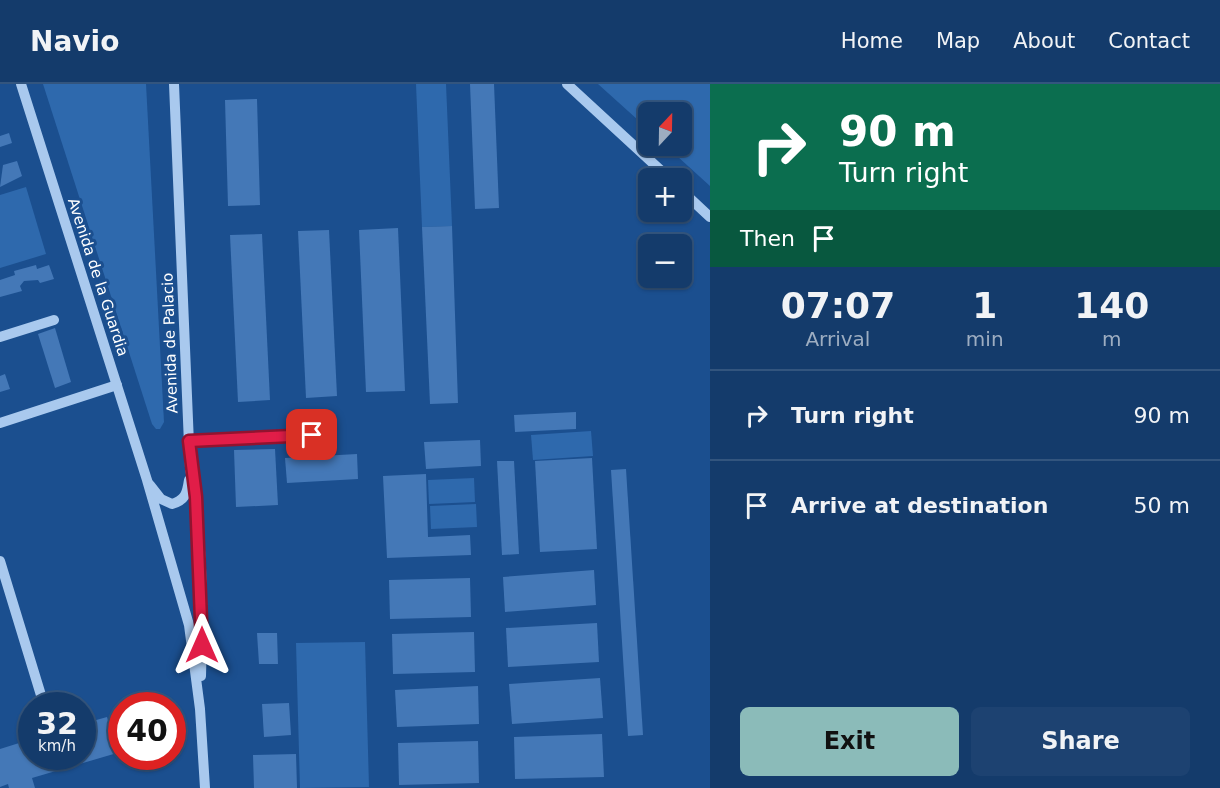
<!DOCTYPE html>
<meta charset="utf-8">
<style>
:root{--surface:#143b6b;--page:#1d4271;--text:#f1f3f6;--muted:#9dadc1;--line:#33557e;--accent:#8bbbb9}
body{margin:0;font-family:"DejaVu Sans",sans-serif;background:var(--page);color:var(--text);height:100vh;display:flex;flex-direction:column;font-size:22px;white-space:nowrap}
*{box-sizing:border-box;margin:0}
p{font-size:20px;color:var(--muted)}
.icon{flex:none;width:33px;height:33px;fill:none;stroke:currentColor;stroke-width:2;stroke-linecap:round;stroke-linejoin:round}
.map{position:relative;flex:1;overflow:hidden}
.panel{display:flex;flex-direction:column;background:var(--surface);width:510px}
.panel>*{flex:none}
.guide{background:#0b6e4f;color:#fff;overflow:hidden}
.needle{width:39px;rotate:22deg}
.controls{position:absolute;left:638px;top:18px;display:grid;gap:12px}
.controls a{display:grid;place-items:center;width:54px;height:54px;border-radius:9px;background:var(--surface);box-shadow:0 2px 4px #0004,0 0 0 2px var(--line);font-size:30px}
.speed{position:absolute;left:18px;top:608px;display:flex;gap:12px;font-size:30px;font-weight:700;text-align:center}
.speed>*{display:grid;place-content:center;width:78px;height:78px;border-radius:50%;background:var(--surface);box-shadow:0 2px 4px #0004,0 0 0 2px var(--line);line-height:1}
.speed small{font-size:15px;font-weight:400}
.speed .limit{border:9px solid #d22;background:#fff;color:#111}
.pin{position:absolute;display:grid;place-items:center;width:51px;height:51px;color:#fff;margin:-26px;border-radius:12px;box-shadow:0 3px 9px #0006}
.me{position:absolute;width:66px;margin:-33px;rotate:0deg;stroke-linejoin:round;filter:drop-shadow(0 0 4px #0008)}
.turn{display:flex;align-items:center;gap:21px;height:126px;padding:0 30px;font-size:27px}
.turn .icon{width:78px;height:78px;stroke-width:2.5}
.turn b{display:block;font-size:42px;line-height:51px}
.then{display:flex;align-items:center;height:57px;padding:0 30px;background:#0003;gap:12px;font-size:22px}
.eta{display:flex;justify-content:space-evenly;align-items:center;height:102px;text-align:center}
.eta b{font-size:36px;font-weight:600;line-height:42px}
.cta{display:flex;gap:12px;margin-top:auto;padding:12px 30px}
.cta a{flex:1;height:69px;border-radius:9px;background:var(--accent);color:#111;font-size:24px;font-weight:600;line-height:69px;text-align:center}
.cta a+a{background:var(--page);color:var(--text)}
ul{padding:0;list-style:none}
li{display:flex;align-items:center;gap:18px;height:90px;padding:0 30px;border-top:2px solid var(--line)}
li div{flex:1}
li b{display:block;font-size:22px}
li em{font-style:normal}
header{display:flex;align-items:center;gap:36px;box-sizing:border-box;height:84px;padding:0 30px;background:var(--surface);border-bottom:2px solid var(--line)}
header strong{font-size:28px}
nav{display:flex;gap:33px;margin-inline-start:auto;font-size:21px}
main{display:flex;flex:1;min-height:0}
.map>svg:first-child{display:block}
</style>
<header>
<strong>Navio</strong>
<nav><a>Home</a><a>Map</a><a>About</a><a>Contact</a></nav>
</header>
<main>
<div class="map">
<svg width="710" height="704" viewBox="0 0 710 704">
<rect width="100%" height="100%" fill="#1b4f8f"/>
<g fill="#2e69ad">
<path d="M 43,0 L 146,0 L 164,338 L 160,345 L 156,345 L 152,340 Z"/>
<path d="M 416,0 L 446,0 L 452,142 L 422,143 Z"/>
<path d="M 598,0 L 710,0 L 710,102 L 666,62 L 681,62 L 681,28 L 648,28 L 648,45 Z"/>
<path d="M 26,103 L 46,170 L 0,184 L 0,111 Z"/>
<path d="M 591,347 L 593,372 L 533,376 L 531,351 Z"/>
<path d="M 474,394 L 475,418 L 429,420 L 428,396 Z"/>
<path d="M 476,420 L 477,443 L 431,445 L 430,422 Z"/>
<path d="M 365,558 L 369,703 L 300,704 L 296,559 Z"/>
</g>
<g fill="#4478b7">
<path d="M 470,0 L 494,0 L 499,124 L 475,125 Z"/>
<path d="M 257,15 L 260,121 L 228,122 L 225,16 Z"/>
<path d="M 9,49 L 12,59 L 0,63 L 0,52 Z"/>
<path d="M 17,77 L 22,92 L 0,103 L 3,81 Z"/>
<path d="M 452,142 L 458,319 L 430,320 L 422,143 Z"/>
<path d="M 398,144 L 405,307 L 366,308 L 359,146 Z"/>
<path d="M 329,146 L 337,312 L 306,314 L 298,147 Z"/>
<path d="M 262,150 L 270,316 L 238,318 L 230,151 Z"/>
<path d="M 36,181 L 37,185 L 49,181 L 54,195 L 40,199 L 38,196 L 24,197 L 20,202 L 22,207 L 0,213 L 0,196 L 15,191 L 14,187 Z"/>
<path d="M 55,244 L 71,298 L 55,304 L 38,250 Z"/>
<path d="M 5,290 L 10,305 L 0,308 L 0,292 Z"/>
<path d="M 576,328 L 576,345 L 515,348 L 514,331 Z"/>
<path d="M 480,356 L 481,382 L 426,385 L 424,358 Z"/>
<path d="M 275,365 L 278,421 L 236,423 L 234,366 Z"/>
<path d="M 357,370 L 358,395 L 287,399 L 285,374 Z"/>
<path d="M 592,374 L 597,465 L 540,468 L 535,377 Z"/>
<path d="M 497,377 L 514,377 L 519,470 L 502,471 Z"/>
<path d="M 626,385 L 643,651 L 628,652 L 611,386 Z"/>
<path d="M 426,390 L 428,453 L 470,451 L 471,471 L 387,474 L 383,392 Z"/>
<path d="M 594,486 L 596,521 L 505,528 L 503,493 Z"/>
<path d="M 470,494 L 471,533 L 390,535 L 389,496 Z"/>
<path d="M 597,539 L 599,578 L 508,583 L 506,544 Z"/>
<path d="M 474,548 L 475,588 L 393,590 L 392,550 Z"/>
<path d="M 257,549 L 277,549 L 278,580 L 259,580 Z"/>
<path d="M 600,594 L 603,634 L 512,640 L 509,600 Z"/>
<path d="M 478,602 L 479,640 L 397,643 L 395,606 Z"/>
<path d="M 289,619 L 291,651 L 264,653 L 262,620 Z"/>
<path d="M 107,633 L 117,669 L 32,694 L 35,704 L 9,704 L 8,700 L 0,703 L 0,665 L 32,655 L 32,672 L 82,672 L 82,640 Z"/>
<path d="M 602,650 L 604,693 L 515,695 L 514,653 Z"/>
<path d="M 478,657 L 479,699 L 399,701 L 398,659 Z"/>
<path d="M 296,670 L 297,704 L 254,704 L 253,671 Z"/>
</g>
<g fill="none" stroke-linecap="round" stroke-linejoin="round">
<g stroke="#a9c9ee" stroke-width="10">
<path d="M 21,0 L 147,396 L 189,541 L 200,625 L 205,704"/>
<path d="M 174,0 L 190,384 C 203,451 203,523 201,592"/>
<path d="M 567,0 L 669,94"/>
<path d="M 681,106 L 710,133"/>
<path d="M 0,253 L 54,236"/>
<path d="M 0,339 L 117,301"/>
<path d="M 189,357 L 312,351"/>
<path d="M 150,401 L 161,415 L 172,420 C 185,416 187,410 189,396"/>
<path d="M 0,477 L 44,621"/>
</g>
</g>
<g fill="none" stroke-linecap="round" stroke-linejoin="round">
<g stroke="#92132f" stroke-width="15">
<path id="route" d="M 202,561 L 196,413 L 189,357 L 312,351"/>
</g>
<use href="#route" stroke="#e11d48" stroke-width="10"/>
</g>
<g text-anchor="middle" stroke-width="6" stroke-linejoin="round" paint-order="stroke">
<g font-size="15" fill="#fff" stroke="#1b4f8f">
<text transform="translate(98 193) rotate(72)" y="5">Avenida de la Guardia</text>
<text transform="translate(170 259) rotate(-92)" y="5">Avenida de Palacio</text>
</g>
</g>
</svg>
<div class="controls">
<a><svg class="needle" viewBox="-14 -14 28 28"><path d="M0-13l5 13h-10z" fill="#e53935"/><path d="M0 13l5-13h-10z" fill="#9dadc1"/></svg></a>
<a>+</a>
<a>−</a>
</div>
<div class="speed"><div>32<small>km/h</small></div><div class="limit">40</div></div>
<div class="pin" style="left:312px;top:351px;background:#d93025"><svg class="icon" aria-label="arrive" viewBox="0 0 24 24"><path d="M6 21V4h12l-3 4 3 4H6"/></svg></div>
<svg class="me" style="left:202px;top:561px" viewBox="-20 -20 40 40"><path d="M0-17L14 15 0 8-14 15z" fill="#e11d48" stroke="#fff" stroke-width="4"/></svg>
</div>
<section class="panel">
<div class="guide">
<div class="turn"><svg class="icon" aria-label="right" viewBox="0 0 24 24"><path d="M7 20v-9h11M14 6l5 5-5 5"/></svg><div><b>90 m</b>Turn right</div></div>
<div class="then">Then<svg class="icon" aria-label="arrive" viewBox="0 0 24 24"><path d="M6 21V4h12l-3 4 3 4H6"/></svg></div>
</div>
<div class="eta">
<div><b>07:07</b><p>Arrival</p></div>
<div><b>1</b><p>min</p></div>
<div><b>140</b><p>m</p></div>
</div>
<ul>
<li><svg class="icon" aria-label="right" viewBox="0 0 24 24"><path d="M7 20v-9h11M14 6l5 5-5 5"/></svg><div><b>Turn right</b></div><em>90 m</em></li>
<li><svg class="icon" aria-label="arrive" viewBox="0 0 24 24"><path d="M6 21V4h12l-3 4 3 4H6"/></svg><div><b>Arrive at destination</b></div><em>50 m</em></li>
</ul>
<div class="cta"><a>Exit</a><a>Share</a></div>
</section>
</main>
